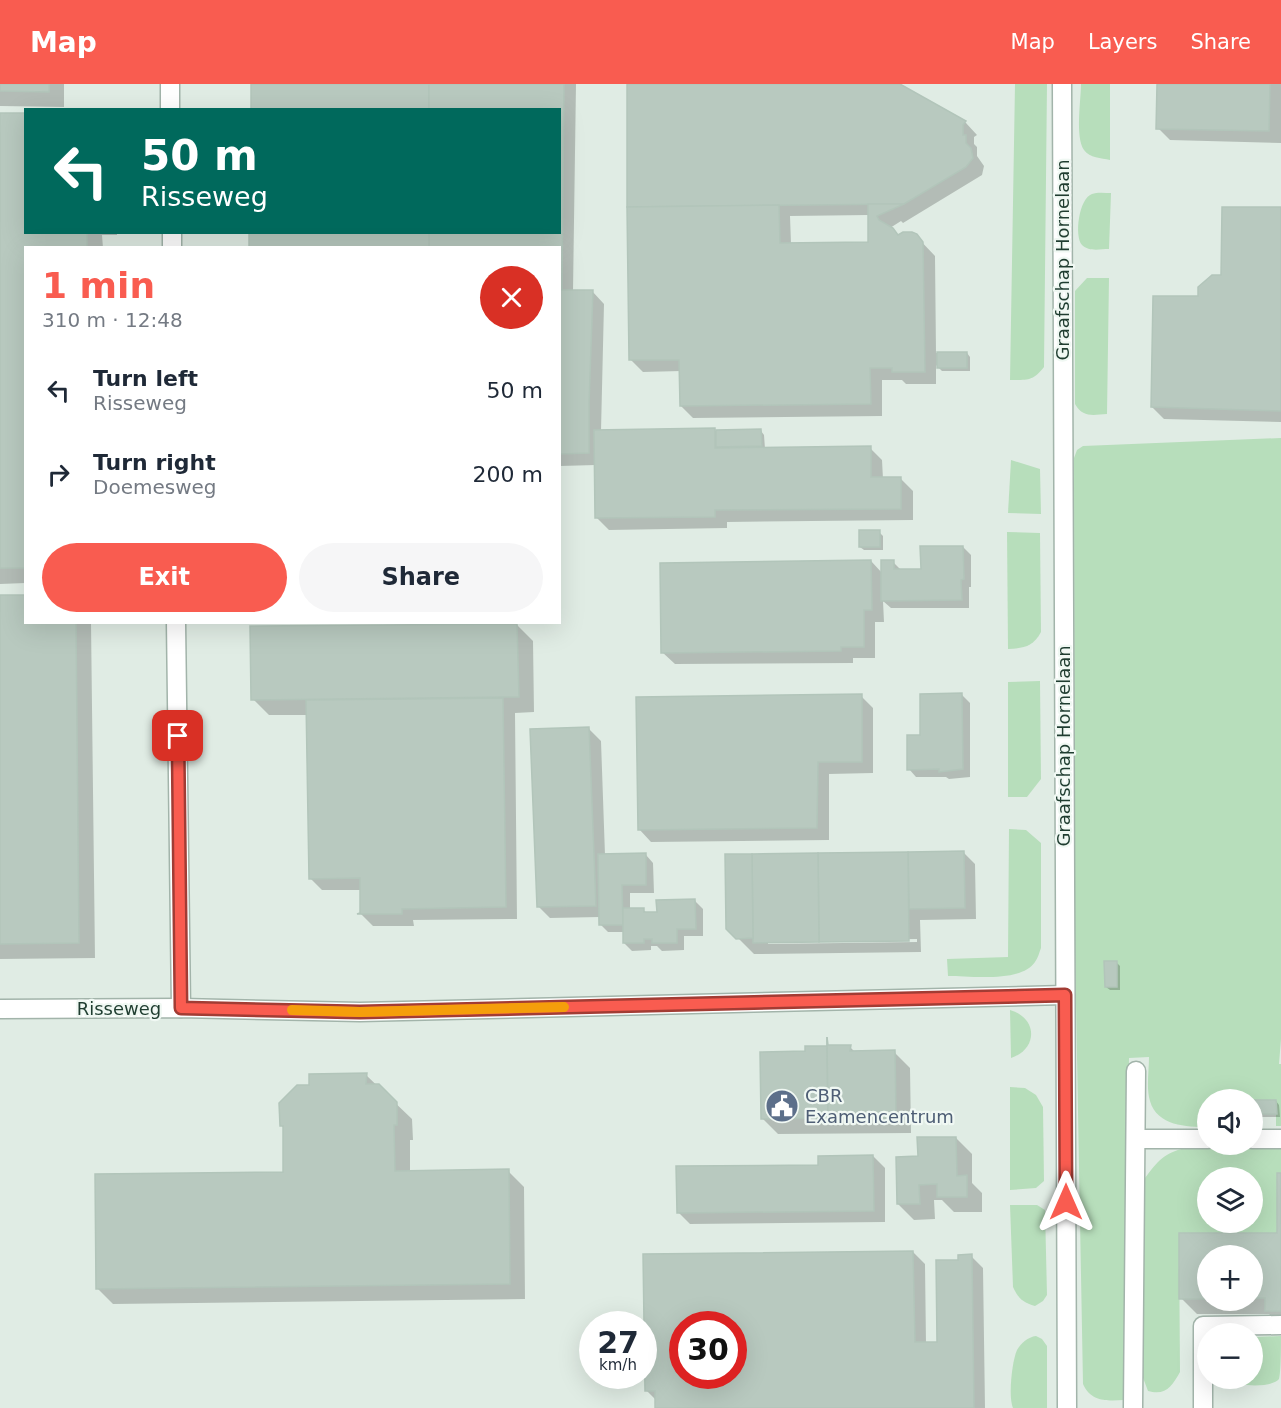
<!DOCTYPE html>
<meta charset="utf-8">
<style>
:root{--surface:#fff;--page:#f6f6f7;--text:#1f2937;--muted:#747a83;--accent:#f95c50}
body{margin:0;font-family:"DejaVu Sans",sans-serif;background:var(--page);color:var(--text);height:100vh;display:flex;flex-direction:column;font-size:22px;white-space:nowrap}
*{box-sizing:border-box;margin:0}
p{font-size:20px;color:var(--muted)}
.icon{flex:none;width:33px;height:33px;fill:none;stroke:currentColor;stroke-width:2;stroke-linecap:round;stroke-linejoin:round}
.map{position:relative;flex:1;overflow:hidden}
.sheet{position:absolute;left:24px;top:162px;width:537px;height:378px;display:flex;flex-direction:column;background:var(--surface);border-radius:0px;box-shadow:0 6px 24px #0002}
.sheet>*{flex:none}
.hud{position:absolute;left:24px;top:24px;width:537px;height:126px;border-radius:0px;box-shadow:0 6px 24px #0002;background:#00695c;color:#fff;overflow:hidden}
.controls{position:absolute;left:1197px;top:1005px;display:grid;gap:12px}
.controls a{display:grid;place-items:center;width:66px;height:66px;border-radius:50%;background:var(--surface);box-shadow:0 6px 24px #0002;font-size:30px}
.speed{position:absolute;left:579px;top:1227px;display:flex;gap:12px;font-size:30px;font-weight:700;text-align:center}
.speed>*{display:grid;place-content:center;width:78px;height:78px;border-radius:50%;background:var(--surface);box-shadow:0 6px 24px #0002;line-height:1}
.speed small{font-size:15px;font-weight:400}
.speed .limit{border:9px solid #d22;background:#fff;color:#111}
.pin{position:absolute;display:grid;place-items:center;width:51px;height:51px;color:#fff;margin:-26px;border-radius:12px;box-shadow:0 3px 9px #0006}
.me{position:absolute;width:66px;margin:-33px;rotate:0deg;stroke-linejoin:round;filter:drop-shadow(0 0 4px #0008)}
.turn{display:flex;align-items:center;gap:21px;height:126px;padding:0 18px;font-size:27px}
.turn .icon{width:78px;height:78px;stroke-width:2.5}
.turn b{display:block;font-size:42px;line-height:51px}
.round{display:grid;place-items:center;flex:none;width:63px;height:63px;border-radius:32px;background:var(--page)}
.summary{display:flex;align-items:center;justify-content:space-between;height:102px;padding:0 18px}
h1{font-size:36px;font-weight:600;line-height:45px;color:var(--accent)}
.button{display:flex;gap:12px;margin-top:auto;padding:12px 18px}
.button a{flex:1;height:69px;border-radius:36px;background:var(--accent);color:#fff;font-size:24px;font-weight:600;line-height:69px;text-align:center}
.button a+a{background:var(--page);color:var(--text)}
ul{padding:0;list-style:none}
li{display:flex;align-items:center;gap:18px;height:84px;padding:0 18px}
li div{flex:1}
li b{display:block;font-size:22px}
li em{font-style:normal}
header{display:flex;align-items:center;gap:36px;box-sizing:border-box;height:84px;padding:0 30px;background:var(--accent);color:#fff}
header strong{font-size:28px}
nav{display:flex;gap:33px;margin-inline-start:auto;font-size:21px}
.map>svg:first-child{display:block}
</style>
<header>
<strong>Map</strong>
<nav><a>Map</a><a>Layers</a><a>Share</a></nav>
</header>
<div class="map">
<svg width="1281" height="1324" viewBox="0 0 1281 1324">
<rect width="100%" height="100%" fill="#e0ece4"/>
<g fill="#b7debb" fill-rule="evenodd">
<path d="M 1015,0 L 1047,0 L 1044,283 C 1033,297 1028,296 1010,296 Z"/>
<path d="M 1081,0 L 1110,0 L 1110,76 C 1101,74 1090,74 1084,66 C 1075,53 1081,16 1081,0 Z"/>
<path d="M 1111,109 L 1109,165 C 1100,165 1089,168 1082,161 C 1074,152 1079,114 1092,110 C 1097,108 1105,109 1111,109 Z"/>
<path d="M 1087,194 L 1109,194 L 1107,330 C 1093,331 1083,334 1075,320 L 1075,207 Z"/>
<path d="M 1281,354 L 1281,955 L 1279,980 L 1281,980 L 1281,1042 L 1276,1042 L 1276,1016 L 1208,1016 L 1207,1043 C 1187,1043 1157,1042 1150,1017 C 1146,1004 1149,987 1149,973 L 1129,974 L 1124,1316 C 1107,1317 1091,1318 1083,1300 L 1075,864 L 1074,374 L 1077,366 L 1083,362 Z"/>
<path d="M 1011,376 L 1040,385 L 1041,430 L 1008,429 Z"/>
<path d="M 1007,448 L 1040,449 L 1041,548 C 1033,563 1024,564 1008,565 Z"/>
<path d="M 1040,597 L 1041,695 L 1027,713 L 1008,713 L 1008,598 Z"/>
<path d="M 1009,745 L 1026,746 L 1041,759 L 1041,864 C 1039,869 1038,874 1035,878 C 1021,899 970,892 948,892 L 947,875 L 1008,873 Z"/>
<path d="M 1010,926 C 1038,934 1038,965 1011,974 Z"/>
<path d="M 1010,1003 L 1025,1004 L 1036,1011 L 1043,1023 L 1044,1097 L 1036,1104 L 1010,1106 Z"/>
<path d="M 1281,1062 L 1281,1089 L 1277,1089 L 1277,1149 L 1179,1150 L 1180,1288 C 1172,1302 1166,1312 1148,1307 L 1142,1291 L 1145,1094 C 1158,1077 1164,1069 1185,1064 ZM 1208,1094 L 1252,1094 L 1252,1138 L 1208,1138 Z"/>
<path d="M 1010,1121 L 1037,1121 L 1045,1126 L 1047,1211 L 1043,1217 L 1035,1222 C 1023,1219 1018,1214 1013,1203 Z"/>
<path d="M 1036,1252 L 1042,1255 L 1047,1262 L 1047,1324 L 1013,1324 C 1008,1313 1012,1277 1017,1266 C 1021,1259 1028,1253 1036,1252 Z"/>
<path d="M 1281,1252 C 1281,1261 1281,1289 1279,1295 C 1272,1304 1236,1303 1230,1295 L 1252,1294 L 1253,1253 Z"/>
</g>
<g fill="#0003" fill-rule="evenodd">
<path d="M 0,0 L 64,0 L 64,23 L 0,22 Z"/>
<path d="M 253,0 L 576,0 L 573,207 L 592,207 L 604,220 L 601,347 L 761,347 L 764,351 L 765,365 L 870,364 L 882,376 L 883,395 L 901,395 L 913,407 L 913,436 L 727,438 L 727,444 L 609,446 L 596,433 L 596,381 L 560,382 L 560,26 Z"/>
<path d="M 629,0 L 896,0 L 966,39 L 977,51 L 974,53 L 974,60 L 977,63 L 977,72 L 984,82 L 982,91 L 903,139 L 901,137 L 890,144 L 899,152 L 916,152 L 935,172 L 936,269 L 967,269 L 970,273 L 970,287 L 942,287 L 936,281 L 936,300 L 906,300 L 902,296 L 882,296 L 882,332 L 693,334 L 681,322 L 681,287 L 643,288 L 630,275 ZM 869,131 L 870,159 L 791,160 L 790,132 Z"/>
<path d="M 1158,0 L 1281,0 L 1281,59 L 1170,56 L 1158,44 Z"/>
<path d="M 0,31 L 26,148 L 117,148 L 117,151 L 102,151 L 103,164 L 26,164 L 26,499 L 0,500 Z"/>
<path d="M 1281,125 L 1281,338 L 1164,335 L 1152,323 L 1199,214 L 1222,192 Z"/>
<path d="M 879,448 L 883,452 L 883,466 L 864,466 L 860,463 Z"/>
<path d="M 963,463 L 971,471 L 971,503 L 969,503 L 969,524 L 891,524 L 883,517 L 884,538 L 875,538 L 875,574 L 853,574 L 853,579 L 675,580 L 662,568 L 871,477 L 883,490 L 893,478 L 901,486 L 922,486 Z"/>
<path d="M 0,513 L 26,538 L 91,538 L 95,874 L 0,875 Z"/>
<path d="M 517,541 L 533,557 L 534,628 L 515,629 L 517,835 L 413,836 L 414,842 L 373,842 L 361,830 L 361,806 L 322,806 L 310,794 L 308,631 L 269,631 L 253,615 Z"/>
<path d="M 962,611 L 970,619 L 970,693 L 949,695 L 946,693 L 916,693 L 909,685 L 922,653 Z"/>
<path d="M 861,612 L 873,624 L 873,689 L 829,690 L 829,756 L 651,758 L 639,745 Z"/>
<path d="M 589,645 L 601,657 L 605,771 L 646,771 L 653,779 L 654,809 L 630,809 L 630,826 L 643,826 L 647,829 L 658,829 L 695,817 L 703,825 L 703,852 L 684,852 L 684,866 L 662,867 L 657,862 L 651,862 L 651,866 L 632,867 L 624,859 L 624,848 L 608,848 L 600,840 L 600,833 L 550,834 L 538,822 Z"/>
<path d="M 963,768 L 975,780 L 976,835 L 920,836 L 921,868 L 754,870 L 728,844 L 727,771 ZM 917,855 L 917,858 L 768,860 L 768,857 Z"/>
<path d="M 1116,878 L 1120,882 L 1120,906 L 1110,906 L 1106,903 Z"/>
<path d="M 850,963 L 855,968 L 894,968 L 910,984 L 911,1049 L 778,1050 L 762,1034 L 806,969 Z"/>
<path d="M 366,991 L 412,1035 L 413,1056 L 410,1056 L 410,1088 L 508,1087 L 524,1103 L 525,1215 L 113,1220 L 97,1204 L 285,1090 L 284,1044 L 281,1041 L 311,1003 Z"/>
<path d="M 1276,1017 L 1279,1021 L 1280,1033 L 1252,1033 L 1252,1018 Z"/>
<path d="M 956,1054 L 972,1070 L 972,1099 L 982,1109 L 982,1128 L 954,1128 L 942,1116 L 934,1116 L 935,1135 L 914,1136 L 898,1120 L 919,1074 Z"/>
<path d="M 873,1072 L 885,1084 L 885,1138 L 690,1140 L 678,1128 L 820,1082 Z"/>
<path d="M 1281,1090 L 1281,1241 L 1269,1230 L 1197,1230 L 1181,1214 L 1180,1151 L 1278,1150 ZM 1208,1172 L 1252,1172 L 1252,1216 L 1208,1216 Z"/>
<path d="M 913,1168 L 925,1180 L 926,1260 L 938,1260 L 960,1178 L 971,1172 L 983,1184 L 985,1324 L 656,1324 L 656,1316 L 647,1307 L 645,1172 ZM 682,1240 L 734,1240 L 734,1292 L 682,1292 Z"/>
</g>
<g fill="#b8c9bf" stroke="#b2c5ba" stroke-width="1.5" fill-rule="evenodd">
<path d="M 0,0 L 49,0 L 49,8 L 0,7 Z"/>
<rect x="251" y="0" width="178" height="26"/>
<path d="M 429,0 L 564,0 L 562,206 L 593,206 L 589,320 L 589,369 L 560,370 L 560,164 L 429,164 L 429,148 L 560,148 L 560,26 L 429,26 Z"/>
<path d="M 627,0 L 900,0 L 966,37 L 963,41 L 963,51 L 966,51 L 966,59 L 971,64 L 973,74 L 966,83 L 904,120 L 627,123 Z"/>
<path d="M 1157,0 L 1270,0 L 1269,47 L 1156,45 Z"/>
<path d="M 0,29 L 26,29 L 26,148 L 87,148 L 87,164 L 26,164 L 26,484 L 0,484 Z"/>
<path d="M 868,120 L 904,120 L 877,132 L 879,136 L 893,144 L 898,151 L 903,148 L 912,148 L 917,150 L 923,158 L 925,288 L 892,288 L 892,284 L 870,284 L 871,320 L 680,322 L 679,276 L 629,276 L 627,123 L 779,121 L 780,159 L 868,158 Z"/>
<path d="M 1222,123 L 1281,123 L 1281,327 L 1151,323 L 1153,212 L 1198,212 L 1198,203 L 1212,191 L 1221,191 Z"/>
<rect x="249" y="148" width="180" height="16"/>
<rect x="937" y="268" width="30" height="16"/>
<path d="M 715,344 L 715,364 L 871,362 L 871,393 L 901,393 L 901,425 L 715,426 L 715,433 L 595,434 L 594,346 Z"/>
<path d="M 761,345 L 762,362 L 716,363 L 716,346 Z"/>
<rect x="859" y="446" width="21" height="17"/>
<path d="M 920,462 L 963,462 L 964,495 L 961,496 L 962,516 L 881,517 L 881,476 L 894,476 L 894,485 L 921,485 Z"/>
<path d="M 871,476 L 872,526 L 864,526 L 864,563 L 841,563 L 841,567 L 661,569 L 660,479 Z"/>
<path d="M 0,511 L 26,511 L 26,538 L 76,538 L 79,859 L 0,860 Z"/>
<path d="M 517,540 L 519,613 L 251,616 L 250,542 Z"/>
<path d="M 962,609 L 963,685 L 939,688 L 939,685 L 907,686 L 907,651 L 920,651 L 920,610 Z"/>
<path d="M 862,610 L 862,678 L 818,678 L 817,744 L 638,746 L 636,613 Z"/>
<path d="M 503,614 L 506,823 L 402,825 L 402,830 L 357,830 L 360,829 L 360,794 L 309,795 L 306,616 Z"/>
<path d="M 589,643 L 596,822 L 537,823 L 530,645 Z"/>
<path d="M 964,767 L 965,824 L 909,825 L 908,768 Z"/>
<path d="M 908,768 L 909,857 L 819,858 L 818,769 Z"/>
<path d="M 646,769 L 646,801 L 622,801 L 623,841 L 599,841 L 598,770 Z"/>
<path d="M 818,769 L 819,858 L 753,859 L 752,770 Z"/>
<path d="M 725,770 L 752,770 L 753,854 L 736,855 L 726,845 Z"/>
<path d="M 695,815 L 696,845 L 677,845 L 677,859 L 652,859 L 652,855 L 644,855 L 644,859 L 623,859 L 623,824 L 644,824 L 644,828 L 657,828 L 656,816 Z"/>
<path d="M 1104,877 L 1117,877 L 1117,903 L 1105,903 Z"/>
<path d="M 827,953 L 828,1034 L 761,1035 L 760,968 L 805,967 L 805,962 L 827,962 Z"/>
<path d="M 827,953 L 828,961 L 851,961 L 850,967 L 895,966 L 896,1034 L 828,1034 Z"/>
<path d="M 367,989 L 366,1000 L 379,1000 L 397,1018 L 397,1041 L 394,1041 L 395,1087 L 509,1085 L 510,1200 L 96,1205 L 95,1090 L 283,1088 L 283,1042 L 280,1042 L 279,1019 L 297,1001 L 309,1001 L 309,990 Z"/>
<path d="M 1252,1016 L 1276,1016 L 1277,1030 L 1252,1030 Z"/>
<path d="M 917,1053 L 956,1053 L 957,1092 L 967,1091 L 967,1113 L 937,1113 L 937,1100 L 919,1101 L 920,1120 L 897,1120 L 896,1073 L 918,1072 Z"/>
<path d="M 873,1071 L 874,1127 L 677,1129 L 676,1082 L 818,1081 L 818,1072 Z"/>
<path d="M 1277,1089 L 1281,1089 L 1281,1227 L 1265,1227 L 1265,1214 L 1252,1214 L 1252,1172 L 1208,1172 L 1208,1215 L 1179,1215 L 1179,1149 L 1277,1149 Z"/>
<path d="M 913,1167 L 915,1258 L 937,1258 L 936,1176 L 958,1176 L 958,1171 L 972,1170 L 974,1324 L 655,1324 L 655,1307 L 645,1307 L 643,1170 ZM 682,1240 L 734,1240 L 734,1292 L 682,1292 Z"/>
</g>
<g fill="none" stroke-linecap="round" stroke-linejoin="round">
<g stroke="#a2b4aa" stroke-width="21">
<g id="minor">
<path d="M 170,0 L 170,26"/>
<path d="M 1062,0 L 1067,1324"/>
<path d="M 172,148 L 172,164"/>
<path d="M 176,538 L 181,924"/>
<path d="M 0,925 L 181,924 L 360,928 L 1065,911"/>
<path d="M 1136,1055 L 1208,1055"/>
<path d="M 1252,1055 L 1281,1055"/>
<path d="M 1133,1324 L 1136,987"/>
<path d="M 1203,1324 L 1203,1242 L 1281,1241"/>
</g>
</g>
<use href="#minor" stroke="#fff" stroke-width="18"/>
</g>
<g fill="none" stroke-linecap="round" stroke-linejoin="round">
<g stroke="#a23c34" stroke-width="15">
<path id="route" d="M 178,652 L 181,924 L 360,928 L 1065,911 L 1066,1118"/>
</g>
<use href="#route" stroke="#f95c50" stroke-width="10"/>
<path stroke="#f59e0b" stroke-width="10" d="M 292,926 L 360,928 L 564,923"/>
</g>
<defs>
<g id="civic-disc" transform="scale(1.725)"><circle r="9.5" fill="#5c6f8a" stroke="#f0f8f3"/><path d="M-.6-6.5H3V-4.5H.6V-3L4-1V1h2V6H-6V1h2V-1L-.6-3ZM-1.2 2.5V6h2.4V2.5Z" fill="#fff"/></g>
</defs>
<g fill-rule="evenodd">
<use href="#civic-disc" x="782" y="1022"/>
</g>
<g text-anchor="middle" stroke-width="4.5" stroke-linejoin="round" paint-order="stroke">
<g font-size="18" fill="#1f3d30" stroke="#f0f8f3">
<text transform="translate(1063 176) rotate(-90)" y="6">Graafschap Hornelaan</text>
<text transform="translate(1064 662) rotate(-90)" y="6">Graafschap Hornelaan</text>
<text x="119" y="931">Risseweg</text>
</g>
<g font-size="18" fill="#4e5e75" stroke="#f0f8f3" text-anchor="start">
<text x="805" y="1018">CBR<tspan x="805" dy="21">Examencentrum</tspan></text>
</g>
</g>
</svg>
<div class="controls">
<a><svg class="icon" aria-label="sound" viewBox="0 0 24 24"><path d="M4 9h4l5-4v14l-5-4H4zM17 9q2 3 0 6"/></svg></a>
<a><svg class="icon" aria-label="layers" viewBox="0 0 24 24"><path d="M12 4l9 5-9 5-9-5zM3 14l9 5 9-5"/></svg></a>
<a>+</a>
<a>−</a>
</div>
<div class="speed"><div>27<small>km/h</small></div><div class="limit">30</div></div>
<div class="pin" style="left:178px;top:652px;background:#d93025"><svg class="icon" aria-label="arrive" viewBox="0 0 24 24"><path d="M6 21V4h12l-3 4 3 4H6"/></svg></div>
<svg class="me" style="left:1066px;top:1118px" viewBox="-20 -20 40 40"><path d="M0-17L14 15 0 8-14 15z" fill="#f95c50" stroke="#fff" stroke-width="4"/></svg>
<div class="hud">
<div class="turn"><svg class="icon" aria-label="left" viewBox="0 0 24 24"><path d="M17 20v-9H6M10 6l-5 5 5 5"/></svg><div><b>50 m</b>Risseweg</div></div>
</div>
<section class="sheet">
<div class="summary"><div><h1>1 min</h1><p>310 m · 12:48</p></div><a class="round" style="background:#d93025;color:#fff"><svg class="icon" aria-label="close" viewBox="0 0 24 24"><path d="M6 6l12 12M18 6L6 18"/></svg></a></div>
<ul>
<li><svg class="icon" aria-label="left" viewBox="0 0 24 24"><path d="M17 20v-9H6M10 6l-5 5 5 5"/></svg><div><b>Turn left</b><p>Risseweg</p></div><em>50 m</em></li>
<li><svg class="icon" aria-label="right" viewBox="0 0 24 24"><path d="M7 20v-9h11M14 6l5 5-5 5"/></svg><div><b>Turn right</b><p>Doemesweg</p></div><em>200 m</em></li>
</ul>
<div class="button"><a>Exit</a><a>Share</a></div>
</section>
</div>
